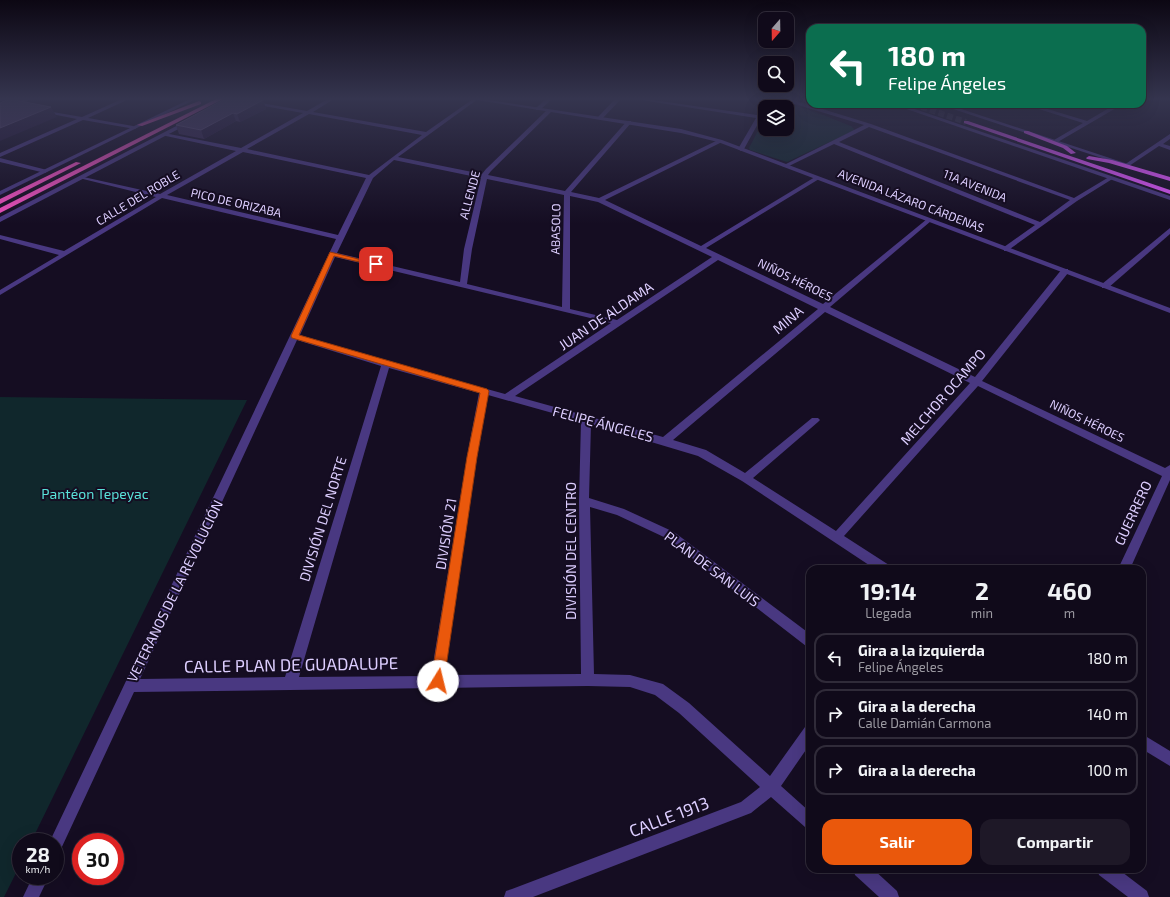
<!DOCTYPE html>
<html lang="es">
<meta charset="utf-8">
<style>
:root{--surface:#100a1a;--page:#1e1827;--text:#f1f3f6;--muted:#9c9aa2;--line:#302b39;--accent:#ea580c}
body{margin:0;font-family:"Exo 2",sans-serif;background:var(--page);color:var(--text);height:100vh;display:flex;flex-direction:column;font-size:15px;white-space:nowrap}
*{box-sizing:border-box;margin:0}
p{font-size:13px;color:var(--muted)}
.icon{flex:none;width:22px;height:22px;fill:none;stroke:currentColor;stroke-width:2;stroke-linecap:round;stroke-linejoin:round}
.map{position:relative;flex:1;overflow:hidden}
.sheet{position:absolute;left:806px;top:565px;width:340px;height:308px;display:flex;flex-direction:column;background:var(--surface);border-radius:12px;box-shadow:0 4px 16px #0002,0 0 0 1px var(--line)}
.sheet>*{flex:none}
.top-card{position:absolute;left:806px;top:24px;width:340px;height:84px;border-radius:12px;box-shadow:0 4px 16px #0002,0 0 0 1px var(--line);background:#0b6e4f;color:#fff;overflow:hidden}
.needle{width:26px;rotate:200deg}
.controls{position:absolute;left:758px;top:12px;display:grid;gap:8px}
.controls a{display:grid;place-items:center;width:36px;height:36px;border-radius:8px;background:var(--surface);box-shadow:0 4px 16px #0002,0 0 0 1px var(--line);font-size:20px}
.speed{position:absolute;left:12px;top:833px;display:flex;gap:8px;font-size:20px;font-weight:700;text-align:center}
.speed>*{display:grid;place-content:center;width:52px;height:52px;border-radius:50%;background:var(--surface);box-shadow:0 4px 16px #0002,0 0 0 1px var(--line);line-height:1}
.speed small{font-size:10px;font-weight:400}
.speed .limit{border:6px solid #d22;background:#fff;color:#111}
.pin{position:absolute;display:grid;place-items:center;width:34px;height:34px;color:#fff;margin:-17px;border-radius:8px;box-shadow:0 2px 6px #0006}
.me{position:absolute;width:44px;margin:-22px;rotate:9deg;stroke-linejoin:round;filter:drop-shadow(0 0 3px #0008)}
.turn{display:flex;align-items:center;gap:14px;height:84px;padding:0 16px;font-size:18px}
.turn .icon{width:52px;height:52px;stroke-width:2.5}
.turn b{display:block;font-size:28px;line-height:34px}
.eta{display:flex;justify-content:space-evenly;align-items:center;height:68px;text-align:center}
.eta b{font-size:24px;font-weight:700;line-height:28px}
.primary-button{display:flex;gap:8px;margin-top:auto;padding:8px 16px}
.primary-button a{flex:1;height:46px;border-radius:12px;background:var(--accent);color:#fff;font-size:16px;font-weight:700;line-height:46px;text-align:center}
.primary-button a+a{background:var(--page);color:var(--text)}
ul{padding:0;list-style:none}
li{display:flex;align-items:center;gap:12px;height:50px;margin:0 8px 6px;padding:0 8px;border:2px solid var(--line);border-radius:12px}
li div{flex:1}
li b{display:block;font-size:15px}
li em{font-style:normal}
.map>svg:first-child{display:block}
</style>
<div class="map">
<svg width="1170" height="897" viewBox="0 0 1170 897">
<rect width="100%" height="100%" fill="#150d22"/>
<g fill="#10272c">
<path d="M 775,103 C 801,104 827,117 851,126 L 854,129 L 853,131 L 787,162 L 750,150 L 749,148 L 765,117 L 765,129 L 787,129 L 787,107 L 770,107 Z"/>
<path d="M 0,397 L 247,400 L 31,842 L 21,842 L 21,863 L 4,897 L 0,897 Z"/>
</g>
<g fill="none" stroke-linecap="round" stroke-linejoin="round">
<path stroke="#332a43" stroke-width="6" stroke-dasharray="6 3" stroke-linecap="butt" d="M 913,104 L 966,122"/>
<g fill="#493881" fill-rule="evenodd">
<path d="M 0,99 L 10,99 L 0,101 Z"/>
<path d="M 25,99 L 32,99 L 0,112 L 0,108 Z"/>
<path d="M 122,99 L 129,99 L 88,118 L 133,126 L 136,128 L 135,129 L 83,120 L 0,157 L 0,153 L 77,119 L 41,112 L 41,110 L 82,117 Z"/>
<path d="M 328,99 L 334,99 L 313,112 L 426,132 L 473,99 L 478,99 L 398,157 L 482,174 L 486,169 L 547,110 L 551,110 L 551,112 L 491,171 L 488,175 L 565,191 L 627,121 L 631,121 L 631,123 L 571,192 L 599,198 L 718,140 L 722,140 L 722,142 L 605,200 L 701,246 L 815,177 L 819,177 L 819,179 L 706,248 L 823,304 L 927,219 L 931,219 L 931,221 L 830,307 L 975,377 L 1062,269 L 1068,269 L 1068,273 L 982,381 L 1165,468 L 1170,465 L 1170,480 L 1130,569 L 1118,569 L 1162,476 L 978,386 L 844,536 L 889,565 L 891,569 L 875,569 L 742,481 L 698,456 L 591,424 L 589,498 L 624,509 L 674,532 L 810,634 L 810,648 L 806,646 L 666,538 L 617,515 L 590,507 L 594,674 L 630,675 L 663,684 L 689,703 L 770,776 L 805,727 L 810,725 L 810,744 L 781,786 L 810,812 L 810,830 L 805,827 L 771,797 L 751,813 L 533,897 L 504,897 L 506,891 L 512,889 L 741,802 L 760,787 L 679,713 L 655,695 L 630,687 L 588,686 L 134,692 L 60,851 L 55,854 L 55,842 L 49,842 L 50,841 L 336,239 L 162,198 L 0,295 L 0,290 L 59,255 L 0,239 L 0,235 L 64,251 L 156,197 L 79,178 L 79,176 L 160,194 L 236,151 L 166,136 L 163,134 L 164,133 L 241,148 L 303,113 L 252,104 L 249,102 L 250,101 L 307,111 ZM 309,114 L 422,135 L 369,175 L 247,149 ZM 243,152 L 366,178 L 338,235 L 167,195 ZM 394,160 L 481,178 L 464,249 L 460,282 L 337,253 L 373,178 ZM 487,179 L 564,195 L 562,307 L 467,284 L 472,249 ZM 570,196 L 598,202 L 712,257 L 617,320 L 570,309 ZM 335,257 L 611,323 L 505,394 L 389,362 L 300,335 ZM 718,260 L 818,309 L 663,437 L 515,396 ZM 825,312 L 970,383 L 836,531 L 753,478 L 818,422 L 820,420 L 818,418 L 812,418 L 745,473 L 706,450 L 673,440 ZM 297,340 L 381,366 L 285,677 L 140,679 ZM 389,368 L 479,393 L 467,457 L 431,676 L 299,677 ZM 488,395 L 581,421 L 579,501 L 581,674 L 444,675 L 477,457 Z"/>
<path d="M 546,99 L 552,99 L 540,110 L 536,110 L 536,108 Z"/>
<path d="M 615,99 L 621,99 L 602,119 L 598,119 L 598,117 Z"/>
<path d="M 635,99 L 646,99 L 757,115 L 764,104 L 776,99 L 790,99 L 871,124 L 1074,198 L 1109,177 L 1114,178 L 1077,201 L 1007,251 L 1004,251 L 1004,247 L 1035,225 L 834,144 L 787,167 L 782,166 L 864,125 L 785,101 L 765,107 L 765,111 L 744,149 L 741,151 L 738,149 L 756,118 ZM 869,127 L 1070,200 L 1040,222 L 839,142 Z"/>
<path d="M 1023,104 L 1031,104 L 1087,121 L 1116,104 L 1123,104 L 1056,143 L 1053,141 L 1054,140 L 1083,123 Z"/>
<path d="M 1170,134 L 1170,139 L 1163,144 L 1170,146 L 1170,150 L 1159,146 L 1129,166 L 1124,165 Z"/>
<path d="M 0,158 L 47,170 L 48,171 L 45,173 L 0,162 Z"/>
<path d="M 1170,228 L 1170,234 L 1108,288 L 1102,288 L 1102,284 Z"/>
<path d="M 1142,734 L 1170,751 L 1170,766 L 1142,749 Z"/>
<path d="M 853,869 L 873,869 L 897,891 L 899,897 L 879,897 L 855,875 Z"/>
<path d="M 1097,869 L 1118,869 L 1147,891 L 1149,897 L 1128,897 L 1099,875 Z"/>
<path d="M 33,876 L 49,876 L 39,897 L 23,897 Z"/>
</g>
<g fill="#493881" fill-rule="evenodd">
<path d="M 190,99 L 196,99 L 0,195 L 0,191 Z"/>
<path d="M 471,99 L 482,99 L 681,129 L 722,140 L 1170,308 L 1170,313 L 718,142 L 681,133 Z"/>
<path d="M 892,104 L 900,104 L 1170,196 L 1170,200 Z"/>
<path d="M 938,104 L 946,104 L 1131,165 L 1126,166 Z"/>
<path d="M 188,120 L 190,121 L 190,123 L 0,222 L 0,217 Z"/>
</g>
<g fill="#e155ff" fill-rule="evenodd">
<path d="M 964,121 L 968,121 L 1170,190 L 1170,194 L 964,123 Z"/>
<path d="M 1024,131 L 1028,131 L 1067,146 L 1076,153 L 1071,154 L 1063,148 L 1024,133 Z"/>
<path d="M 1089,156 L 1112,160 L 1170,177 L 1170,181 L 1109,163 L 1087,159 L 1086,158 Z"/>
</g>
<g fill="#f04fbe" fill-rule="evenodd">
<path d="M 216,99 L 223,99 L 0,213 L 0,208 Z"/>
<path d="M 199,101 L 201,102 L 201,104 L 142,126 L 137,125 Z"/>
<path d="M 76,162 L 81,163 L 0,204 L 0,199 Z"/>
</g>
</g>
<path fill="#372650" d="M 263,100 L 266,109 L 240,122 L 236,121 L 204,139 L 179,134 L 176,125 Z"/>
<g fill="#221436">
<path d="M 263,100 L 266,109 L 240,122 L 237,114 Z"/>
<path d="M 51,107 L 57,117 L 0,141 L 0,128 Z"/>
<path d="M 233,113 L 236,121 L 204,139 L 201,130 Z"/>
</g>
<g fill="#483863" stroke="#604f7b">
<path d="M 9,99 L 51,107 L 0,128 L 0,103 Z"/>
<path d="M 225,99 L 252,99 L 263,100 L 237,114 L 233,113 L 201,130 L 176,125 Z"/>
</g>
<linearGradient id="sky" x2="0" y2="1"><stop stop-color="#0c0713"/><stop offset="0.44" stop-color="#35354f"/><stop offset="1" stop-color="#35354f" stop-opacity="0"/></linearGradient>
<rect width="1170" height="224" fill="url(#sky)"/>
<path fill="#ea580c" stroke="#983908" d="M 330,252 L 379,264 L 376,266 L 334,256 L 299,335 L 487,389 L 489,391 L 477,457 L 444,681 L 442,685 L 438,687 L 433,685 L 431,681 L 467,457 L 480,393 L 292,338 L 291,336 Z"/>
<g text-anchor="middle" stroke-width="4" stroke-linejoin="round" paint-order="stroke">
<g font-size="12" fill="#ddceff" stroke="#150d22">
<text transform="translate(975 186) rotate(22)" y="4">11A AVENIDA</text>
<text transform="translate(470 195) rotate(-75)" y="4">ALLENDE</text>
<text transform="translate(138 198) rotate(-31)" y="4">CALLE DEL ROBLE</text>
<text transform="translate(911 201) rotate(21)" y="4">AVENIDA LÁZARO CÁRDENAS</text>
<text transform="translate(236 203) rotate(13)" y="4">PICO DE ORIZABA</text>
<text transform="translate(556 229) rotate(-89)" y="4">ABASOLO</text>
<text transform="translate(795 280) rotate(26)" y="4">NIÑOS HÉROES</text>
<text transform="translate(1087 421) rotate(26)" y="4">NIÑOS HÉROES</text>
</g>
<g font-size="14" fill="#ddceff" stroke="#150d22">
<text transform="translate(606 316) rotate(-34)" y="5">JUAN DE ALDAMA</text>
<text transform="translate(788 320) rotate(-40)" y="5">MINA</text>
<text transform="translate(943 397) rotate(-49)" y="5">MELCHOR OCAMPO</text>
<text transform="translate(603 424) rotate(15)" y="5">FELIPE ÁNGELES</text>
<text transform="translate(1133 513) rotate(-65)" y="5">GUERRERO</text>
<text transform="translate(323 519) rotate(-73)" y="5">DIVISIÓN DEL NORTE</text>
<text transform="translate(446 534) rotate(-81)" y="5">DIVISIÓN 21</text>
<text transform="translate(571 551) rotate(-90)" y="5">DIVISIÓN DEL CENTRO</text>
<text transform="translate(712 569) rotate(37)" y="5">PLAN DE SAN LUIS</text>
<text transform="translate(175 591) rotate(-64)" y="5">VETERANOS DE LA REVOLUCIÓN</text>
</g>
<g font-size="14" fill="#59e0d9" stroke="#150d22">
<text x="95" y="499">Pantéon Tepeyac</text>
</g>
<g font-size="17" fill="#ddceff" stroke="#150d22">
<text transform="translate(291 665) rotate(-1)" y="6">CALLE PLAN DE GUADALUPE</text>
<text transform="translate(669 817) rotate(-21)" y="6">CALLE 1913</text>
</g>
</g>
</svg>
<div class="controls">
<a><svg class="needle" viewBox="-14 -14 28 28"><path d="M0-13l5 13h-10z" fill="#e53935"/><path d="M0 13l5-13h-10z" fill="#9c9aa2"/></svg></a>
<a><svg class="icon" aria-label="search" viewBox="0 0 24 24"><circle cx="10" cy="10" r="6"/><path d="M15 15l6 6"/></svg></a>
<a><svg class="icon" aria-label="layers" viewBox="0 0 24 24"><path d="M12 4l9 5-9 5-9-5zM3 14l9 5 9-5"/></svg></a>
</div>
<div class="speed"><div>28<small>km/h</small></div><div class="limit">30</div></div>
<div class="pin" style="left:376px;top:264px;background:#d93025"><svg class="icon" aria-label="arrive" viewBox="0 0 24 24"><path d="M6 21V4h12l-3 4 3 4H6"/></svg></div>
<svg class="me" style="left:438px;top:681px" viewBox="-20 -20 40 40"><circle r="19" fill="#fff"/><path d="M0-13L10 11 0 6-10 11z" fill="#ea580c"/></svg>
<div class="top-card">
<div class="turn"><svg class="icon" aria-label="left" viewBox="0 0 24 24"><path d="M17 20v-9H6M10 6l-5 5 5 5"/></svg><div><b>180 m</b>Felipe Ángeles</div></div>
</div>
<section class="sheet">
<div class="eta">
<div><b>19:14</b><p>Llegada</p></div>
<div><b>2</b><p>min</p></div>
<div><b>460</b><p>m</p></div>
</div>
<ul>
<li><svg class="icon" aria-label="left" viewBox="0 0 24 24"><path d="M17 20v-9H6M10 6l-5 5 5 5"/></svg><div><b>Gira a la izquierda</b><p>Felipe Ángeles</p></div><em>180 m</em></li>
<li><svg class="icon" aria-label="right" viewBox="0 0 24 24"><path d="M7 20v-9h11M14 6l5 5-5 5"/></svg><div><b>Gira a la derecha</b><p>Calle Damián Carmona</p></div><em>140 m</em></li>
<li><svg class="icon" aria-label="right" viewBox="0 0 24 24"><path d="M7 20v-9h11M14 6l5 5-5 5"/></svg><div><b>Gira a la derecha</b></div><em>100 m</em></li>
</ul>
<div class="primary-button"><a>Salir</a><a>Compartir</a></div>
</section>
</div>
